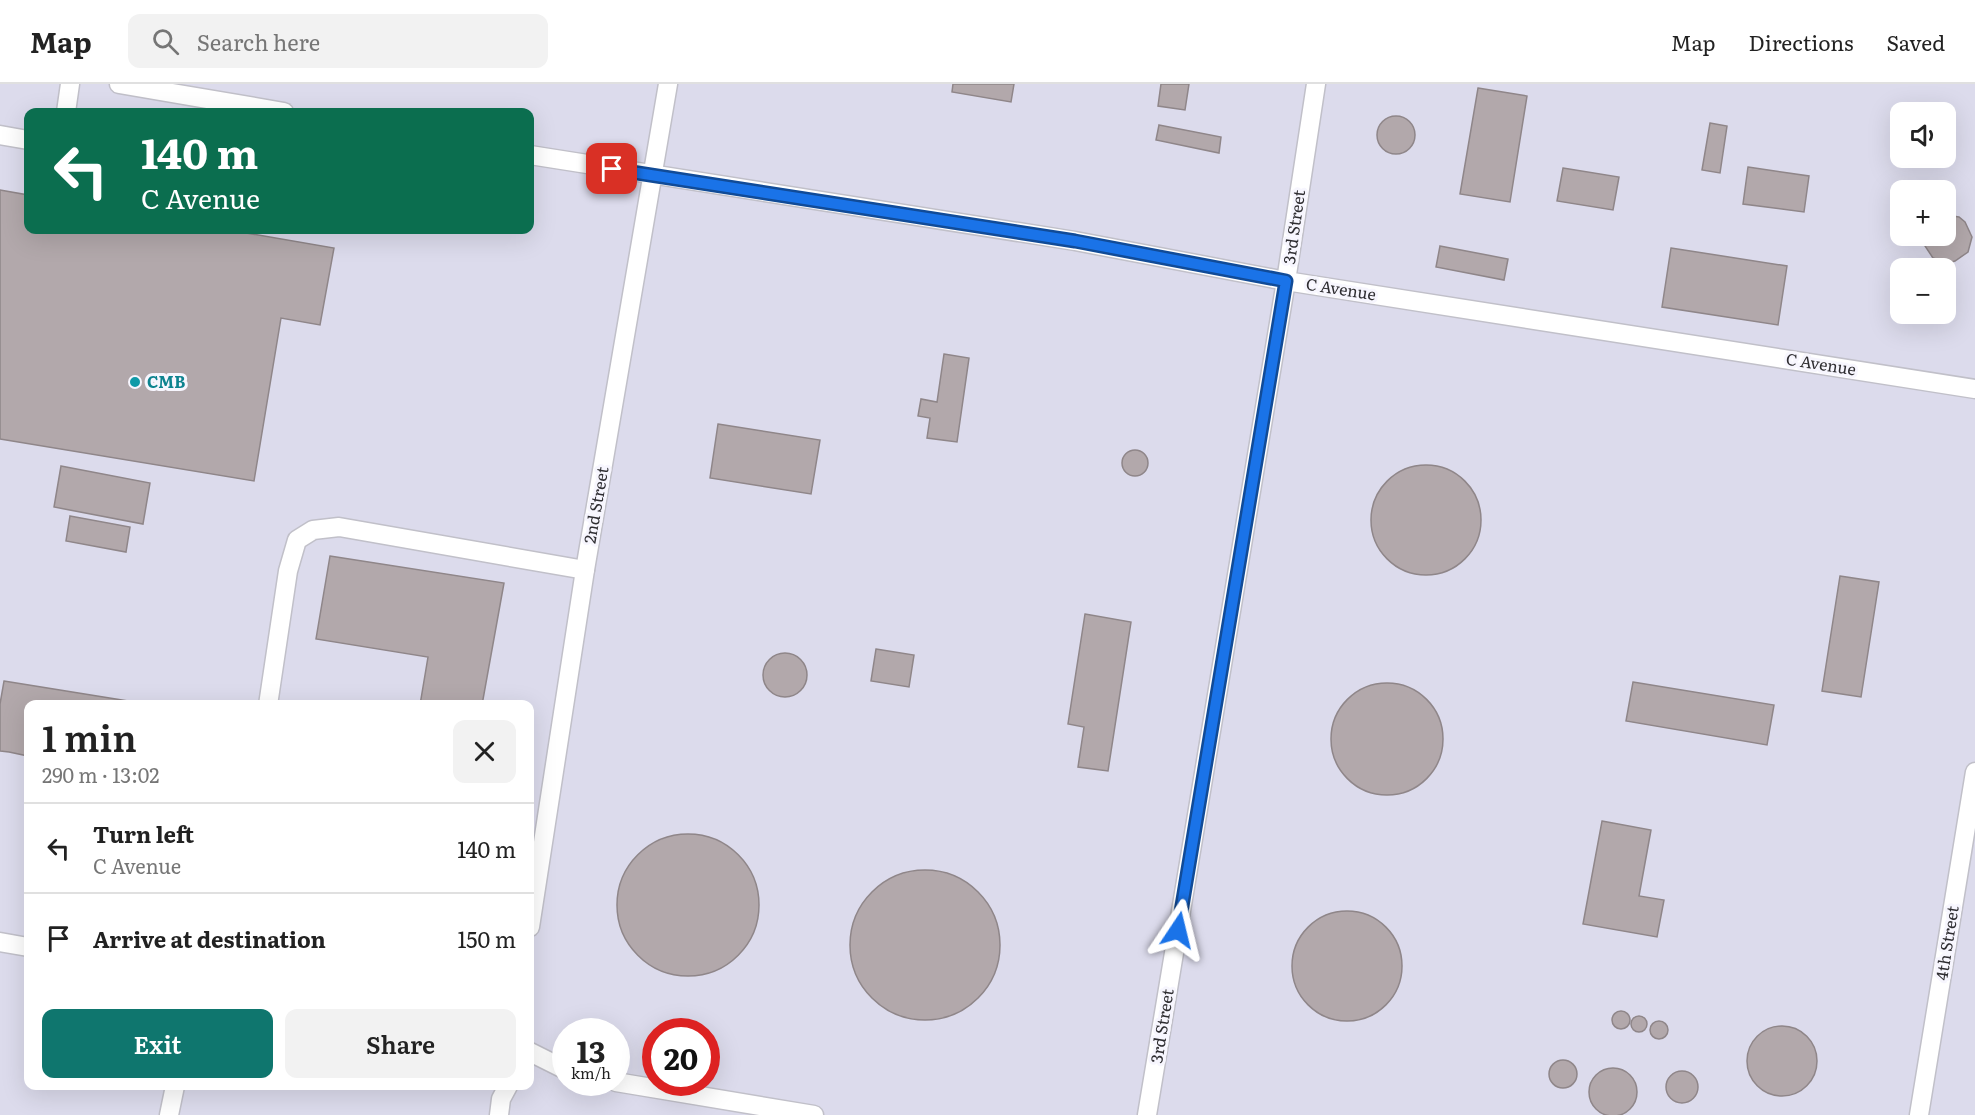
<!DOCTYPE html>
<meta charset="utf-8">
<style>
:root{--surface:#fff;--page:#f2f2f2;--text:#222;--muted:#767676;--line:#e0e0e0;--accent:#0f766e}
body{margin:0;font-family:Literata,serif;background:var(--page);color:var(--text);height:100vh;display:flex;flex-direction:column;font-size:22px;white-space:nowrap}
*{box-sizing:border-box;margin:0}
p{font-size:20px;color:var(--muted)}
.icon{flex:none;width:33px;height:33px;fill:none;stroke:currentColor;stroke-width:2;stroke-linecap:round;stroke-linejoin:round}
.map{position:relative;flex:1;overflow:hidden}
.sheet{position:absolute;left:24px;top:616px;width:510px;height:390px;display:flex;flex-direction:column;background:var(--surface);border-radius:12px;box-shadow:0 6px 24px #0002}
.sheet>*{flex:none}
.guide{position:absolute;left:24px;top:24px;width:510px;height:126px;border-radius:12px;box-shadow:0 6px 24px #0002;background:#0b6e4f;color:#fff;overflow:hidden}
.fabs{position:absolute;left:1890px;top:18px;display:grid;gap:12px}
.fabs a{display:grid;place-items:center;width:66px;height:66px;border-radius:12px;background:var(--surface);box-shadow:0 6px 24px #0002;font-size:30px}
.speed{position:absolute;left:552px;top:934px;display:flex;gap:12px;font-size:30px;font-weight:700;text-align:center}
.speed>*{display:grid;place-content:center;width:78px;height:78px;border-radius:50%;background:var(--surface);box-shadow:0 6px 24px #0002;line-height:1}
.speed small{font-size:15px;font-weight:400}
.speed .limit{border:9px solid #d22;background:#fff;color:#111}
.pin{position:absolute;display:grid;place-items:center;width:51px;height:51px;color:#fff;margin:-26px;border-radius:12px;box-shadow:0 3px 9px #0006}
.me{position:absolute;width:66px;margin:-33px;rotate:10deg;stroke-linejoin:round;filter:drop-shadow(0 0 4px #0008)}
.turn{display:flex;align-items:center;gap:21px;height:126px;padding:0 18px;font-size:27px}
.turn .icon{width:78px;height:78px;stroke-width:2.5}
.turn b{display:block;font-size:42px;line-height:51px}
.round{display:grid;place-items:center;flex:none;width:63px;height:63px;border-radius:12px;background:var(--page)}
.summary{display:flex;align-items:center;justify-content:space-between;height:102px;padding:0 18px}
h1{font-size:36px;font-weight:600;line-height:45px}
.button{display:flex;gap:12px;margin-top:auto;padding:12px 18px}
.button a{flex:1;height:69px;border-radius:12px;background:var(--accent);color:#fff;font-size:24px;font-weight:600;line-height:69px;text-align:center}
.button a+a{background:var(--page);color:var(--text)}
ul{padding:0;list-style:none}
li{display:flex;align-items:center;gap:18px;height:90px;padding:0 18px;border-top:2px solid var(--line)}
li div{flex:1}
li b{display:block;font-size:22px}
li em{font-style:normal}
header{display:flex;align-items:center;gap:36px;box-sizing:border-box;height:84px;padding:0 30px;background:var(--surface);border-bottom:2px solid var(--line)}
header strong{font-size:28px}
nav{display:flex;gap:33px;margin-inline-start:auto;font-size:21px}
.search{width:420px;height:54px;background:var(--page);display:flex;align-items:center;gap:15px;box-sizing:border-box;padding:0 21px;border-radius:12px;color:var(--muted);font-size:22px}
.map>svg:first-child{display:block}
</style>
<header>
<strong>Map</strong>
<div class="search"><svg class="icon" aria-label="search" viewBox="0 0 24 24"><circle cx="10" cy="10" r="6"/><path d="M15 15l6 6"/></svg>Search here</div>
<nav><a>Map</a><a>Directions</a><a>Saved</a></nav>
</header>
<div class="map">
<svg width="1975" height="1031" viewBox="0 0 1975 1031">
<rect width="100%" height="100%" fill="#e9e9f2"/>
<path fill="#dcdbec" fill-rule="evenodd" d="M 0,0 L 1975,0 L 1975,1031 L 0,1031 ZM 28,28 L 530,28 L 530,146 L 28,146 ZM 1900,28 L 1946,28 L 1946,74 L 1900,74 ZM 1900,106 L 1946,106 L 1946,152 L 1900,152 ZM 1900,184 L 1946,184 L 1946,230 L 1900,230 ZM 28,621 L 530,621 L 530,1002 L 28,1002 ZM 566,948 L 616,948 L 616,999 L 566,999 ZM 656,948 L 706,948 L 706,999 L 656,999 Z"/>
<g fill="#b2a8ab" stroke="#8f8689" stroke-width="1.5">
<path d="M 953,0 L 1014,0 L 1011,18 L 952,8 Z"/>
<path d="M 1161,0 L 1189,0 L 1185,26 L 1158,22 Z"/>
<path d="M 1478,4 L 1527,12 L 1510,118 L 1460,110 Z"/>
<circle cx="1396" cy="51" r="19"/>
<path d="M 1710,39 L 1727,42 L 1720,89 L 1702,86 Z"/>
<path d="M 1159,41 L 1221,53 L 1219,69 L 1156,56 Z"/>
<path d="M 1748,83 L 1809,92 L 1804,128 L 1743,120 Z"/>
<path d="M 1563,84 L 1619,93 L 1613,126 L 1557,117 Z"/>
<path d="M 0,106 L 28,111 L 28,146 L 229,146 L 334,164 L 320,241 L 281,234 L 254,397 L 0,355 Z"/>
<path d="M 1946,131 L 1959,133 L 1965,138 L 1972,153 L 1968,168 L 1955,177 L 1948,179 L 1933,174 L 1925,162 L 1924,154 L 1946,152 Z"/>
<path d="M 1440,162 L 1508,175 L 1504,196 L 1436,183 Z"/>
<path d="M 1671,164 L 1787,182 L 1778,241 L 1662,223 Z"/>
<path d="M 944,270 L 969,274 L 957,358 L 927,354 L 930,334 L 918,332 L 921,315 L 937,318 Z"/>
<path d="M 718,340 L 820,356 L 811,410 L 710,394 Z"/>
<circle cx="1135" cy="379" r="13"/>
<circle cx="1426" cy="436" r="55"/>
<path d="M 61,382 L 150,399 L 143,440 L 54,423 Z"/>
<path d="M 70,432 L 130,443 L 126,468 L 66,457 Z"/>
<path d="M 330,472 L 504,499 L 482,621 L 420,621 L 428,573 L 316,555 Z"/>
<path d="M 1840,492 L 1879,498 L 1861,613 L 1822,607 Z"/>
<path d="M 1085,530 L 1131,538 L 1108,687 L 1078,683 L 1084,643 L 1068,640 Z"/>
<path d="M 876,565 L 914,571 L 909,603 L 871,597 Z"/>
<circle cx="785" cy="591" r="22"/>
<path d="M 4,597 L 153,621 L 28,621 L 28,672 L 9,668 L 0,667 L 0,620 Z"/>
<path d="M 1633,598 L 1774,621 L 1767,661 L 1626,637 Z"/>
<circle cx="1387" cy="655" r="56"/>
<path d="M 1602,737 L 1651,746 L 1639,812 L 1664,816 L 1657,853 L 1583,840 Z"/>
<circle cx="688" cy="821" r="71"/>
<circle cx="925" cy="861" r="75"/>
<circle cx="1347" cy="882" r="55"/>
<circle cx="1621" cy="936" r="9"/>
<circle cx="1639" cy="940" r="8"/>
<circle cx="1659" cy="946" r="9"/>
<circle cx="1782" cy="977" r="35"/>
<circle cx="1563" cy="990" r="14"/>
<circle cx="1613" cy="1008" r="24"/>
<circle cx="1682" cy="1003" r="16"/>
</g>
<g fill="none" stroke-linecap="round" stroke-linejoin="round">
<g stroke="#c1c0c9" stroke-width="21">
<g id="service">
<path d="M 119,0 L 284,28"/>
<path d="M 66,28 L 70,0"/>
<path d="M 0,51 L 28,56"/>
<path d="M 530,71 L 1075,157 L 1286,197 L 1975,305"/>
<path d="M 268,621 L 288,487 L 297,456 L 313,446 L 339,443 L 585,486"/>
<path d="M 530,843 L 585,486 L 668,0"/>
<path d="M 0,858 L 28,863"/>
<path d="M 530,968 L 566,986"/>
<path d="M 616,998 L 814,1031"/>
<path d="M 169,1031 L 175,1002"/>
<path d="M 499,1031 L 501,1015 L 508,1002"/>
<path d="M 1147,1031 L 1286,197 L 1316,0"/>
<path d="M 1919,1031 L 1975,688"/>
</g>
</g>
<use href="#service" stroke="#fff" stroke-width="18"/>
</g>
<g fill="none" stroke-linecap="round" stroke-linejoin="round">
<g stroke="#114b97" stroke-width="15">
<path id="route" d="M 612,85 L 1075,157 L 1286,197 L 1178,846"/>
</g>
<use href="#route" stroke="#1a73e8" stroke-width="10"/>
</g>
<circle fill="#0f9aa8" stroke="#f7f6fe" stroke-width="2" cx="135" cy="298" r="6"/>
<g text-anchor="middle" stroke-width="6" stroke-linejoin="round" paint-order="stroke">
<g font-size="16" fill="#2e2d31" stroke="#f7f6fe">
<text transform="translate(1294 143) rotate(-82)" y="6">3rd Street</text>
<text transform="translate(1341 205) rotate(9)" y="6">C Avenue</text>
<text transform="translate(1821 280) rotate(9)" y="6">C Avenue</text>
<text transform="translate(596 421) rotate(-80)" y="6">2nd Street</text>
<text transform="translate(1947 859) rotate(-81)" y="6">4th Street</text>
<text transform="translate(1162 942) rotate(-81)" y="6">3rd Street</text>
</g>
<g font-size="16" font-weight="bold" fill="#0d838f" stroke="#f7f6fe" text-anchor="start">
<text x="147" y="304">CMB</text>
</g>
</g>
</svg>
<div class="fabs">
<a><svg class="icon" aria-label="sound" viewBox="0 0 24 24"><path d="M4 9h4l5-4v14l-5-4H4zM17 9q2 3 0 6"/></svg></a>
<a>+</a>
<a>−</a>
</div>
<div class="speed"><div>13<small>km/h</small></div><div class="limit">20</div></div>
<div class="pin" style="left:612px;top:85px;background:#d93025"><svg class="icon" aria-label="arrive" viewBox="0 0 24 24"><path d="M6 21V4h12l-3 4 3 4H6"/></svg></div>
<svg class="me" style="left:1178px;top:846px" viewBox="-20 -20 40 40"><path d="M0-17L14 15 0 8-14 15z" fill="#1a73e8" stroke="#fff" stroke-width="4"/></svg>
<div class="guide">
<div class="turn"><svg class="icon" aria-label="left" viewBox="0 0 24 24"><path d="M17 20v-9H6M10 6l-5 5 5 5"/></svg><div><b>140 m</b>C Avenue</div></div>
</div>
<section class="sheet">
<div class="summary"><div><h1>1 min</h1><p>290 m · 13:02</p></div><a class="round"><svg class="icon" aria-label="close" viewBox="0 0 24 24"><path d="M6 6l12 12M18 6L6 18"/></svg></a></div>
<ul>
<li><svg class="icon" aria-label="left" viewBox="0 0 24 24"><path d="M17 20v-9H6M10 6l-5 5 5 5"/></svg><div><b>Turn left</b><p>C Avenue</p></div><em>140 m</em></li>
<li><svg class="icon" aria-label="arrive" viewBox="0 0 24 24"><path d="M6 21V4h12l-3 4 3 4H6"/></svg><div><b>Arrive at destination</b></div><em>150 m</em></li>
</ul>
<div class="button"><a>Exit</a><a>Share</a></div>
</section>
</div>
